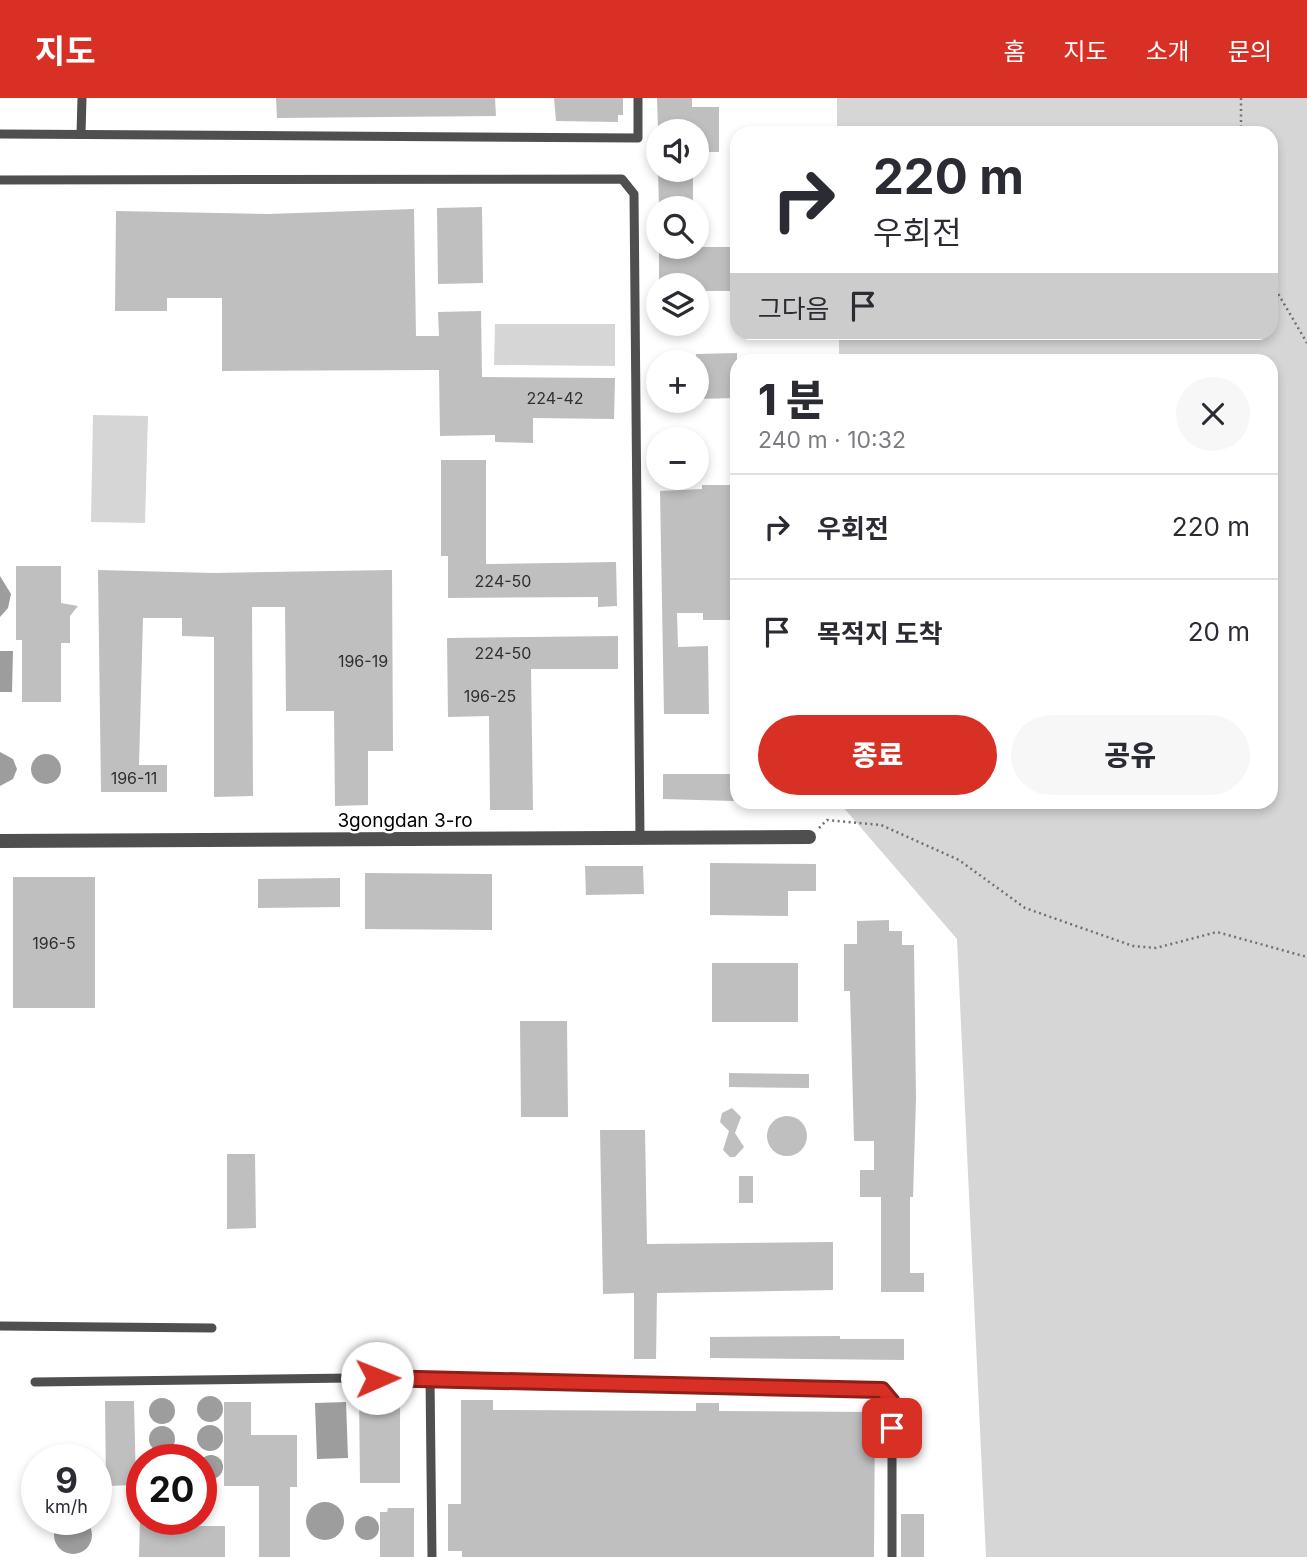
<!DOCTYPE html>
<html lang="ko">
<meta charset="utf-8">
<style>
:root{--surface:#fff;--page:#f7f7f7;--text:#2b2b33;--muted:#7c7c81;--line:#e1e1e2;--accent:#d93025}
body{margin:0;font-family:Inter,"Noto Sans KR",sans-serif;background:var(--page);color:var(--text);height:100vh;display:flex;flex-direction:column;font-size:26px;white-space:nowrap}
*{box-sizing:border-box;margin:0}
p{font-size:23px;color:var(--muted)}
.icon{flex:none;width:38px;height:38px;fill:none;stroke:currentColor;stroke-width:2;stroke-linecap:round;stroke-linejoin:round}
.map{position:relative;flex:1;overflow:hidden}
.details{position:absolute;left:730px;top:256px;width:548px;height:455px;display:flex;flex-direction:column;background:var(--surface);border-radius:21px;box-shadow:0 4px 10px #0003}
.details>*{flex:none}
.hud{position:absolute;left:730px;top:28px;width:548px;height:214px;border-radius:21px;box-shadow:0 4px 10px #0003;background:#fff;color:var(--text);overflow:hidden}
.fabs{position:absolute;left:646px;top:21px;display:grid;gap:14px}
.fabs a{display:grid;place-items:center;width:63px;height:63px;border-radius:50%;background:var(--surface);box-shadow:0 4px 10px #0003;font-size:35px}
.speed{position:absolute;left:21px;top:1346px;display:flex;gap:14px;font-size:35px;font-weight:700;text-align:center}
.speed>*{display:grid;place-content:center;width:91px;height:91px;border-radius:50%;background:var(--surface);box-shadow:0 4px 10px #0003;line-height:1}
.speed small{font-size:18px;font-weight:400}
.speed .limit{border:10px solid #d22;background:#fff;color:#111}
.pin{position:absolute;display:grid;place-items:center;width:60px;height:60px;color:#fff;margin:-30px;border-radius:14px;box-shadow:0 4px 10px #0006}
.me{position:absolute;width:77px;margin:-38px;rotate:89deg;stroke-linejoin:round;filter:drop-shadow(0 0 5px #0008)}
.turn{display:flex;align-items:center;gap:24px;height:147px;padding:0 28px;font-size:32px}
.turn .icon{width:91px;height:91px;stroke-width:2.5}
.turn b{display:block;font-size:49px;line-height:60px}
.then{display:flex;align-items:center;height:66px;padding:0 28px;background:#0003;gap:14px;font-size:26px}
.round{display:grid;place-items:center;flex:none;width:74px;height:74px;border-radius:37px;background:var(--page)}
.summary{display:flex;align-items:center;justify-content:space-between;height:119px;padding:0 28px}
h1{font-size:42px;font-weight:800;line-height:52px}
.cta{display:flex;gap:14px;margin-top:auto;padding:14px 28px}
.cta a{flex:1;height:80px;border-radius:42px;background:var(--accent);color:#fff;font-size:28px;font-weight:800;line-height:80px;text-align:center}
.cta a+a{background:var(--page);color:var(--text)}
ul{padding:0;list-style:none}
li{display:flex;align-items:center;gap:21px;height:105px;padding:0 28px;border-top:2px solid var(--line)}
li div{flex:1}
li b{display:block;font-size:26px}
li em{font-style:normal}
header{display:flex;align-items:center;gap:42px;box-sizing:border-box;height:98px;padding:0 35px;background:var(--accent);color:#fff}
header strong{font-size:33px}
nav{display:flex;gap:38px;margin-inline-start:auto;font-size:24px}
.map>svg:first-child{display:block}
</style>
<header>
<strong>지도</strong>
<nav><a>홈</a><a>지도</a><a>소개</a><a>문의</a></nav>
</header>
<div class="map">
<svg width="1307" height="1459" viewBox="0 0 1307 1459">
<rect width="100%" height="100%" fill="#fff"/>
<g fill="#d6d6d6">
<path d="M 837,0 L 1307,0 L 1307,1459 L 986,1459 L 957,841 L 843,709 L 843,704 L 1270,704 L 1270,262 L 839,262 L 839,235 L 1270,234 L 1270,35 L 837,35 Z"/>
<path d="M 495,226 L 615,226 L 615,268 L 494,267 Z"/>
<path d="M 93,317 L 148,318 L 145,425 L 91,424 Z"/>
</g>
<g fill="#9d9d9d">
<path d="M 0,478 L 11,496 L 8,510 L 0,519 Z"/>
<path d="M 0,553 L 13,553 L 12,594 L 0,594 Z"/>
<path d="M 0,654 L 13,661 L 17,671 L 13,681 L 0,688 Z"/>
<circle cx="46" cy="671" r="15"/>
<circle cx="210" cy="1311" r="13"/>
<circle cx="162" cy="1313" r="13"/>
<path d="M 346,1304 L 348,1360 L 317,1361 L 315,1305 Z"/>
<circle cx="210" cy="1340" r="13"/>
<circle cx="162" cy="1341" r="13"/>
<circle cx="211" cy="1369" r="12"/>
<circle cx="325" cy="1423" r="19"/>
<circle cx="73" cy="1437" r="19"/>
<circle cx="367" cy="1430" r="12"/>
</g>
<g fill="#bfbfbf">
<path d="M 276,0 L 495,0 L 496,18 L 277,20 Z"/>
<path d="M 554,0 L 623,0 L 623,17 L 618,17 L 618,24 L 556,23 Z"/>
<path d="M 657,0 L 692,0 L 692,9 L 719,9 L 719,54 L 699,54 L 699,33 L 658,33 Z"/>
<path d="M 658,72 L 693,72 L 693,110 L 659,110 Z"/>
<path d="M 482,109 L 483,185 L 438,186 L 437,110 Z"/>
<path d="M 414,111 L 416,238 L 439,238 L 438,214 L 481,213 L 482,279 L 615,280 L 614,321 L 533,320 L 533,345 L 495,344 L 495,337 L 440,338 L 439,272 L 222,273 L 222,200 L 167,200 L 167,213 L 115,213 L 116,113 L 268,116 Z"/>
<path d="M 659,149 L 737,149 L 737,193 L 696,193 L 696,187 L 659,187 Z"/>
<path d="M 737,255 L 737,300 L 696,301 L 696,256 Z"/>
<path d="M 441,362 L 486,362 L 486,466 L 616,464 L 617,508 L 598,509 L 598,499 L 448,500 L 448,458 L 441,458 Z"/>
<path d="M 702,387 L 737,387 L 737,522 L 703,522 L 703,515 L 677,515 L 678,549 L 708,548 L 709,616 L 664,616 L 660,393 L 702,391 Z"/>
<path d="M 16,468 L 61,468 L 61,505 L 78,508 L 70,518 L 70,545 L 61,545 L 61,604 L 22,604 L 22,542 L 16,542 Z"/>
<path d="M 98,472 L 213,475 L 392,472 L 393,653 L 368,653 L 368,707 L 335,708 L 334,613 L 286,613 L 285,509 L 252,509 L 253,698 L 214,699 L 214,539 L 182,538 L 182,520 L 143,520 L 139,667 L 167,667 L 167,694 L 101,694 Z"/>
<path d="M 618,538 L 618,571 L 531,571 L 533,712 L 490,712 L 489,618 L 448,619 L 447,540 Z"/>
<path d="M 663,676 L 734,676 L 734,703 L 663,701 Z"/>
<path d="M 710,765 L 816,766 L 816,793 L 788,793 L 788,818 L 710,817 Z"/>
<path d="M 585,768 L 643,768 L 644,796 L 586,797 Z"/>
<path d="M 365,775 L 492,776 L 492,832 L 365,831 Z"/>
<rect x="13" y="779" width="82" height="131"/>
<path d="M 340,780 L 340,809 L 258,810 L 258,781 Z"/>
<path d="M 889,822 L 889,833 L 902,833 L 902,847 L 914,847 L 916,1000 L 913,1099 L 910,1099 L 910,1175 L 924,1175 L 924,1194 L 881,1194 L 881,1099 L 860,1099 L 860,1072 L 874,1072 L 874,1043 L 854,1043 L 850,893 L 844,893 L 844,846 L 857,846 L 857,823 Z"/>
<rect x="712" y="865" width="86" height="59"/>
<path d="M 520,923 L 567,923 L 568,1019 L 521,1019 Z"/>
<path d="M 729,975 L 809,976 L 809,990 L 729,989 Z"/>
<path d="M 732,1010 L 741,1019 L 735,1035 L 744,1049 L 735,1059 L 730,1059 L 723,1052 L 729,1033 L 720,1024 L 722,1015 Z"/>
<circle cx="787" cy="1038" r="20"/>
<path d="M 600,1032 L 645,1032 L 647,1146 L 833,1144 L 833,1192 L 657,1195 L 656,1261 L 634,1261 L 634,1195 L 603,1196 Z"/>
<path d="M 227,1056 L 255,1056 L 256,1130 L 227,1131 Z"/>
<rect x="739" y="1078" width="14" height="27"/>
<path d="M 840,1238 L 840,1241 L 904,1241 L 904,1262 L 710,1260 L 710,1239 Z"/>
<path d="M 359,1298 L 400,1298 L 400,1385 L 360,1385 Z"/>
<path d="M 461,1302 L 493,1302 L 493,1312 L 696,1313 L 696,1305 L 719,1305 L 719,1313 L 875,1314 L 874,1459 L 462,1459 L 462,1453 L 448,1453 L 448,1406 L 461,1406 Z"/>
<path d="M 105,1303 L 134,1303 L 136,1387 L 106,1388 Z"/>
<path d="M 224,1304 L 251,1304 L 251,1337 L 297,1337 L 297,1389 L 290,1389 L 290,1459 L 259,1459 L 259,1388 L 224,1388 Z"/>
<path d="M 388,1410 L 414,1410 L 414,1459 L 380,1459 L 380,1414 L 387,1414 Z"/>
<rect x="901" y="1416" width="23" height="43"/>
<path d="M 140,1421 L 177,1421 L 177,1428 L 225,1428 L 225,1459 L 139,1459 Z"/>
</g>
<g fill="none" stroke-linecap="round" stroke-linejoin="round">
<g stroke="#717171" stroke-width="2.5" stroke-dasharray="2 3.5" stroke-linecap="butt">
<path d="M 1241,0 L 1241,35"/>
<path d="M 1270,182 L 1307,245"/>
<path d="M 819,730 L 827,722 L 881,727 L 959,762 L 1025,810 L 1133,848 L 1156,850 L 1217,834 L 1307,859"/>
</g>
<g stroke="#4f4f4f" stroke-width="9">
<path d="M 0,36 L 638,40 L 638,0"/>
<path d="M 81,36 L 82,0"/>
<path d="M 0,82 L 622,81 L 634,96 L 640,740"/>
<path d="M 0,1228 L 212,1230"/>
<path d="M 430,1279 L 432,1459"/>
<path d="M 35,1284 L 430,1279 L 882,1292 L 892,1304 L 892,1459"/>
</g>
<path stroke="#4f4f4f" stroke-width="14" d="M 0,743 L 809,739"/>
</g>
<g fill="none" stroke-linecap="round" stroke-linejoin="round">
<g stroke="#8d1f18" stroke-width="18">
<path id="route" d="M 377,1280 L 882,1292 L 892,1304 L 892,1330"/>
</g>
<use href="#route" stroke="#d93025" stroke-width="12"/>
</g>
<g text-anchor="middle" stroke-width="5" stroke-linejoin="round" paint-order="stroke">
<g font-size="16" fill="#303030">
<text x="555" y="306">224-42</text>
<text x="503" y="489">224-50</text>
<text x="503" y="561">224-50</text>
<text x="363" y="569">196-19</text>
<text x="490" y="604">196-25</text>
<text x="134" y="686">196-11</text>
<text x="54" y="851">196-5</text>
</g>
<g font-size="19" fill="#000" stroke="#fff">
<text x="405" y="729">3gongdan 3-ro</text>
</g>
</g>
</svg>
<div class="fabs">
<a><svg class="icon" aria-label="sound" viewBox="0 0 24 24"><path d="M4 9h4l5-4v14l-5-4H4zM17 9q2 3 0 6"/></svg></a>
<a><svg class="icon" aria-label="search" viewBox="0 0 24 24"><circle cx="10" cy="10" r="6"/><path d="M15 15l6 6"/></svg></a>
<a><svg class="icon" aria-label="layers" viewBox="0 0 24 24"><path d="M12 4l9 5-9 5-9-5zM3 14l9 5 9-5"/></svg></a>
<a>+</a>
<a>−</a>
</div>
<div class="speed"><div>9<small>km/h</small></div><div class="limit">20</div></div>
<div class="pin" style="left:892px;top:1330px;background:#d93025"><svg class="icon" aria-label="arrive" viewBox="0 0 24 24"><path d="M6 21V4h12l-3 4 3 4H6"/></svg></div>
<svg class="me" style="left:377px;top:1280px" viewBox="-20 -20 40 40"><circle r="19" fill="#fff"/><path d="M0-13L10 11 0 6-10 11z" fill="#d93025"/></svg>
<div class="hud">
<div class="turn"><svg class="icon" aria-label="right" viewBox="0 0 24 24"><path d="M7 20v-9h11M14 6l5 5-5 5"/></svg><div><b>220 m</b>우회전</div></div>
<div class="then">그다음<svg class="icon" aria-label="arrive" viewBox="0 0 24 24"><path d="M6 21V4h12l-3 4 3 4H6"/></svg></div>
</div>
<section class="details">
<div class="summary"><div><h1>1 분</h1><p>240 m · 10:32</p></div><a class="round"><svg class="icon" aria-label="close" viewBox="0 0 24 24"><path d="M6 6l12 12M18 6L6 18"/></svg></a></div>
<ul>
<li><svg class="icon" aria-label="right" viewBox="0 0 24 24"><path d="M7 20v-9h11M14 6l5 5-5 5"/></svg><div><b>우회전</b></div><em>220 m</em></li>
<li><svg class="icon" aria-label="arrive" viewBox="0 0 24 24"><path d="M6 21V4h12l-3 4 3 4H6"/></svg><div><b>목적지 도착</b></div><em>20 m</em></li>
</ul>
<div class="cta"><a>종료</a><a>공유</a></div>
</section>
</div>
